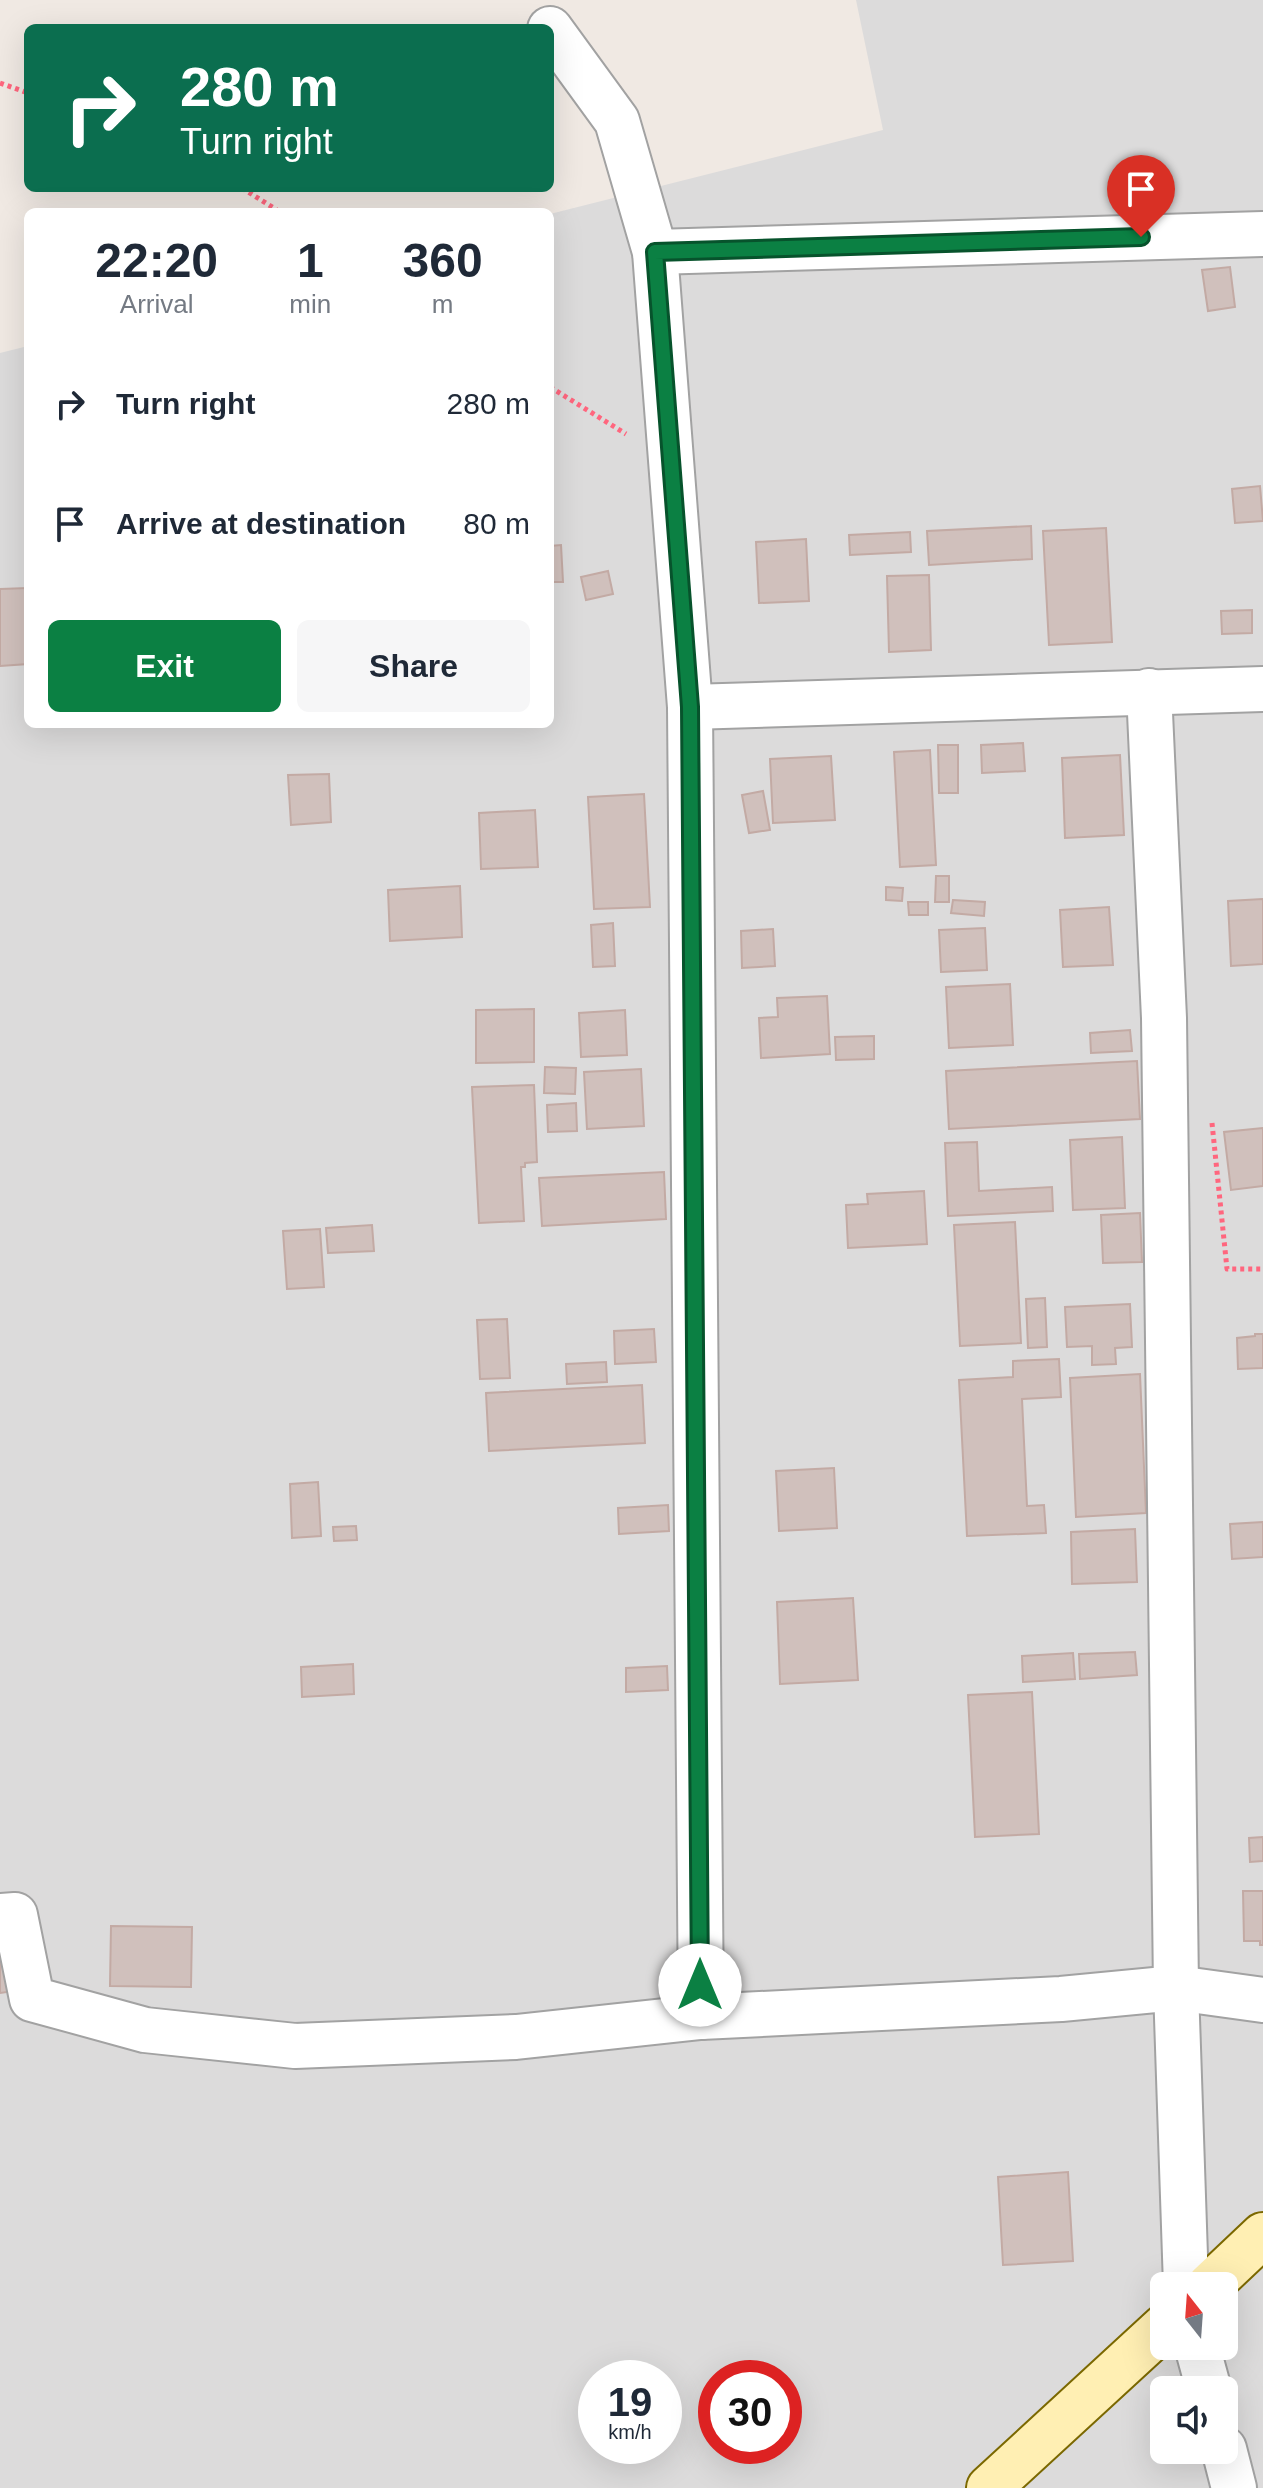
<!DOCTYPE html>
<style>
:root{--surface:#fff;--page:#f6f6f7;--text:#1f2937;--muted:#747a83;--accent:#0b8043}
body{margin:0;font-family:Arial,sans-serif;background:var(--page);color:var(--text);height:100vh;display:flex;flex-direction:column;font-size:30px;white-space:nowrap}
*{box-sizing:border-box;margin:0}
p{font-size:26px;color:var(--muted)}
.icon{flex:none;width:44px;height:44px;fill:none;stroke:currentColor;stroke-width:2;stroke-linecap:round;stroke-linejoin:round}
.map{position:relative;flex:1;overflow:hidden}
.panel{position:absolute;left:24px;top:208px;width:530px;height:520px;display:flex;flex-direction:column;background:var(--surface);border-radius:12px;box-shadow:0 8px 32px #0002}
.panel>*{flex:none}
.banner{position:absolute;left:24px;top:24px;width:530px;height:168px;border-radius:12px;box-shadow:0 8px 32px #0002;background:#0b6e4f;color:#fff;overflow:hidden}
.needle{width:52px;rotate:343deg}
.fabs{position:absolute;left:1150px;top:2272px;display:grid;gap:16px}
.fabs a{display:grid;place-items:center;width:88px;height:88px;border-radius:12px;background:var(--surface);box-shadow:0 8px 32px #0002;font-size:40px}
.speed{position:absolute;left:578px;top:2360px;display:flex;gap:16px;font-size:40px;font-weight:700;text-align:center}
.speed>*{display:grid;place-content:center;width:104px;height:104px;border-radius:50%;background:var(--surface);box-shadow:0 8px 32px #0002;line-height:1}
.speed small{font-size:20px;font-weight:400}
.speed .limit{border:12px solid #d22;background:#fff;color:#111}
.pin{position:absolute;display:grid;place-items:center;width:68px;height:68px;color:#fff;margin:-82px -34px;border-radius:50% 50% 50% 0;rotate:-45deg;box-shadow:0 0 8px #0007}
.pin .icon{rotate:45deg}
.me{position:absolute;width:88px;margin:-44px;rotate:0deg;stroke-linejoin:round;filter:drop-shadow(0 0 6px #0008)}
.turn{display:flex;align-items:center;gap:28px;height:168px;padding:0 24px;font-size:36px}
.turn .icon{width:104px;height:104px;stroke-width:2.5}
.turn b{display:block;font-size:56px;line-height:68px}
.eta{display:flex;justify-content:space-evenly;align-items:center;height:136px;text-align:center}
.eta b{font-size:48px;font-weight:600;line-height:56px}
.primary-button{display:flex;gap:16px;margin-top:auto;padding:16px 24px}
.primary-button a{flex:1;height:92px;border-radius:12px;background:var(--accent);color:#fff;font-size:32px;font-weight:600;line-height:92px;text-align:center}
.primary-button a+a{background:var(--page);color:var(--text)}
ul{padding:0;list-style:none}
li{display:flex;align-items:center;gap:24px;height:120px;padding:0 24px}
li div{flex:1}
li b{display:block;font-size:30px}
li em{font-style:normal}
.map>svg:first-child{display:block}
</style>
<div class="map">
<svg width="1263" height="2488" viewBox="0 0 1263 2488">
<rect width="100%" height="100%" fill="#f0e9e3"/>
<path fill="#dcdbdb" fill-rule="evenodd" d="M 856,0 L 1263,0 L 1263,2488 L 0,2488 L 0,353 L 28,346 L 28,724 L 550,724 L 550,214 L 883,130 ZM 1164,2286 L 1224,2286 L 1224,2346 L 1164,2346 ZM 596,2378 L 664,2378 L 664,2446 L 596,2446 ZM 716,2378 L 784,2378 L 784,2446 L 716,2446 ZM 1164,2390 L 1224,2390 L 1224,2450 L 1164,2450 Z"/>
<g fill="#d0c0bc" stroke="#c3aaa4" stroke-width="2">
<path d="M 1230,267 L 1235,307 L 1208,311 L 1202,270 Z"/>
<path d="M 1260,486 L 1263,521 L 1235,523 L 1232,489 Z"/>
<path d="M 1031,526 L 1032,559 L 929,565 L 927,531 Z"/>
<path d="M 1106,528 L 1112,642 L 1049,645 L 1043,531 Z"/>
<path d="M 910,532 L 911,552 L 850,555 L 849,535 Z"/>
<path d="M 806,539 L 809,601 L 759,603 L 756,542 Z"/>
<path d="M 561,545 L 563,582 L 550,582 L 550,546 Z"/>
<path d="M 608,571 L 613,594 L 586,600 L 581,577 Z"/>
<path d="M 929,575 L 931,650 L 889,652 L 887,576 Z"/>
<path d="M 28,588 L 28,664 L 0,666 L 0,589 Z"/>
<path d="M 1252,610 L 1252,633 L 1222,634 L 1221,611 Z"/>
<path d="M 1023,743 L 1025,771 L 982,773 L 981,745 Z"/>
<path d="M 938,745 L 958,745 L 958,793 L 939,793 Z"/>
<path d="M 930,750 L 936,865 L 900,867 L 894,752 Z"/>
<path d="M 1120,755 L 1124,835 L 1065,838 L 1062,758 Z"/>
<path d="M 831,756 L 835,820 L 773,823 L 770,759 Z"/>
<path d="M 329,774 L 331,822 L 291,825 L 288,775 Z"/>
<path d="M 763,791 L 770,830 L 749,833 L 742,795 Z"/>
<path d="M 644,794 L 650,907 L 594,909 L 588,797 Z"/>
<path d="M 535,810 L 538,867 L 481,869 L 479,813 Z"/>
<path d="M 936,876 L 949,876 L 949,902 L 935,902 Z"/>
<path d="M 460,886 L 462,937 L 390,941 L 388,890 Z"/>
<path d="M 886,887 L 903,888 L 902,901 L 886,900 Z"/>
<path d="M 1263,899 L 1263,964 L 1231,966 L 1228,901 Z"/>
<path d="M 953,900 L 985,902 L 984,916 L 951,913 Z"/>
<path d="M 908,902 L 928,902 L 928,915 L 909,915 Z"/>
<path d="M 1109,907 L 1113,965 L 1063,967 L 1060,910 Z"/>
<path d="M 613,923 L 615,966 L 593,967 L 591,925 Z"/>
<path d="M 985,928 L 987,970 L 941,972 L 939,930 Z"/>
<path d="M 773,929 L 775,966 L 742,968 L 741,931 Z"/>
<path d="M 1010,984 L 1013,1045 L 949,1048 L 946,987 Z"/>
<path d="M 827,996 L 830,1054 L 761,1058 L 759,1018 L 778,1017 L 777,998 Z"/>
<path d="M 534,1009 L 534,1062 L 476,1063 L 476,1010 Z"/>
<path d="M 625,1010 L 627,1055 L 581,1057 L 579,1013 Z"/>
<path d="M 1130,1030 L 1132,1051 L 1091,1053 L 1090,1033 Z"/>
<path d="M 874,1036 L 874,1059 L 836,1060 L 835,1037 Z"/>
<path d="M 1137,1061 L 1140,1119 L 949,1129 L 946,1071 Z"/>
<path d="M 545,1067 L 576,1068 L 575,1094 L 544,1093 Z"/>
<path d="M 641,1069 L 644,1126 L 587,1129 L 584,1072 Z"/>
<path d="M 534,1085 L 537,1162 L 525,1163 L 525,1167 L 521,1167 L 524,1221 L 479,1223 L 472,1087 Z"/>
<path d="M 576,1103 L 577,1131 L 548,1132 L 547,1105 Z"/>
<path d="M 1263,1128 L 1263,1186 L 1231,1190 L 1224,1132 Z"/>
<path d="M 1122,1137 L 1125,1208 L 1073,1210 L 1070,1140 Z"/>
<path d="M 977,1142 L 979,1191 L 1052,1187 L 1053,1211 L 948,1216 L 945,1143 Z"/>
<path d="M 664,1172 L 666,1219 L 542,1226 L 539,1178 Z"/>
<path d="M 924,1191 L 927,1244 L 848,1248 L 846,1205 L 868,1204 L 867,1194 Z"/>
<path d="M 1140,1213 L 1142,1262 L 1103,1263 L 1101,1215 Z"/>
<path d="M 1015,1222 L 1021,1343 L 960,1346 L 954,1225 Z"/>
<path d="M 372,1225 L 374,1251 L 328,1253 L 326,1228 Z"/>
<path d="M 320,1229 L 324,1287 L 287,1289 L 283,1231 Z"/>
<path d="M 1045,1298 L 1047,1347 L 1028,1348 L 1026,1299 Z"/>
<path d="M 1130,1304 L 1132,1347 L 1115,1348 L 1116,1364 L 1092,1365 L 1092,1346 L 1067,1347 L 1065,1307 Z"/>
<path d="M 507,1319 L 510,1378 L 480,1379 L 477,1320 Z"/>
<path d="M 654,1329 L 656,1362 L 615,1364 L 614,1331 Z"/>
<path d="M 1255,1334 L 1263,1334 L 1263,1368 L 1238,1369 L 1237,1338 L 1255,1336 Z"/>
<path d="M 1059,1359 L 1061,1397 L 1022,1399 L 1027,1506 L 1044,1505 L 1046,1533 L 967,1536 L 959,1380 L 1013,1377 L 1013,1361 Z"/>
<path d="M 606,1362 L 607,1382 L 567,1384 L 566,1364 Z"/>
<path d="M 1140,1374 L 1146,1513 L 1076,1517 L 1070,1378 Z"/>
<path d="M 642,1385 L 645,1443 L 489,1451 L 486,1393 Z"/>
<path d="M 834,1468 L 837,1528 L 779,1531 L 776,1471 Z"/>
<path d="M 318,1482 L 321,1536 L 292,1538 L 290,1484 Z"/>
<path d="M 668,1505 L 669,1531 L 619,1534 L 618,1508 Z"/>
<path d="M 1263,1522 L 1263,1557 L 1232,1559 L 1230,1524 Z"/>
<path d="M 356,1526 L 357,1540 L 334,1541 L 333,1527 Z"/>
<path d="M 1135,1529 L 1137,1582 L 1072,1584 L 1071,1532 Z"/>
<path d="M 853,1598 L 858,1680 L 780,1684 L 777,1602 Z"/>
<path d="M 1135,1652 L 1137,1675 L 1080,1679 L 1079,1654 Z"/>
<path d="M 1073,1653 L 1075,1679 L 1023,1682 L 1022,1656 Z"/>
<path d="M 353,1664 L 354,1694 L 302,1697 L 301,1667 Z"/>
<path d="M 667,1666 L 668,1690 L 626,1692 L 626,1668 Z"/>
<path d="M 1032,1692 L 1039,1834 L 975,1837 L 968,1695 Z"/>
<path d="M 1263,1837 L 1263,1861 L 1250,1862 L 1249,1838 Z"/>
<path d="M 1243,1891 L 1263,1891 L 1263,1945 L 1260,1945 L 1260,1941 L 1244,1941 Z"/>
<path d="M 111,1926 L 192,1927 L 191,1987 L 110,1986 Z"/>
<path d="M 0,1927 L 14,1991 L 0,1993 Z"/>
<path d="M 1068,2172 L 1073,2261 L 1003,2265 L 998,2177 Z"/>
</g>
<g fill="none" stroke-linecap="round" stroke-linejoin="round">
<g stroke="#a2a2a2" stroke-width="48">
<g id="street">
<path d="M 550,29 L 617,121 L 655,252 L 690,707 L 701,2017"/>
<path d="M 655,252 L 1263,234"/>
<path d="M 1149,691 L 1164,1018 L 1176,1988 L 1186,2286"/>
<path d="M 690,707 L 1263,689"/>
<path d="M 0,1916 L 15,1915 L 32,1999 L 145,2030 L 295,2046 L 516,2037 L 701,2017 L 1061,1999 L 1176,1988 L 1263,2000"/>
<path d="M 1197,2346 L 1209,2390"/>
<path d="M 1224,2449 L 1234,2488"/>
</g>
</g>
<g stroke="#7b6800" stroke-width="48">
<g id="secondary">
<path d="M 1209,2286 L 1263,2235"/>
<path d="M 989,2488 L 1164,2327"/>
</g>
</g>
<g stroke="#ff667e" stroke-width="5" stroke-dasharray="4 4" stroke-linecap="butt">
<path d="M 0,83 L 28,93"/>
<path d="M 242,188 L 280,212"/>
<path d="M 550,387 L 626,434"/>
<path d="M 1212,1123 L 1227,1269 L 1263,1269"/>
</g>
<use href="#street" stroke="#fff" stroke-width="44"/>
<use href="#secondary" stroke="#ffefb3" stroke-width="44"/>
</g>
<g fill="none" stroke-linecap="round" stroke-linejoin="round">
<g stroke="#07532c" stroke-width="20">
<path id="route" d="M 700,1985 L 690,707 L 655,252 L 1141,237"/>
</g>
<use href="#route" stroke="#0b8043" stroke-width="14"/>
</g>
</svg>
<div class="fabs">
<a><svg class="needle" viewBox="-14 -14 28 28"><path d="M0-13l5 13h-10z" fill="#e53935"/><path d="M0 13l5-13h-10z" fill="#747a83"/></svg></a>
<a><svg class="icon" aria-label="sound" viewBox="0 0 24 24"><path d="M4 9h4l5-4v14l-5-4H4zM17 9q2 3 0 6"/></svg></a>
</div>
<div class="speed"><div>19<small>km/h</small></div><div class="limit">30</div></div>
<div class="pin" style="left:1141px;top:237px;background:#d93025"><svg class="icon" aria-label="arrive" viewBox="0 0 24 24"><path d="M6 21V4h12l-3 4 3 4H6"/></svg></div>
<svg class="me" style="left:700px;top:1985px" viewBox="-20 -20 40 40"><circle r="19" fill="#fff"/><path d="M0-13L10 11 0 6-10 11z" fill="#0b8043"/></svg>
<div class="banner">
<div class="turn"><svg class="icon" aria-label="right" viewBox="0 0 24 24"><path d="M7 20v-9h11M14 6l5 5-5 5"/></svg><div><b>280 m</b>Turn right</div></div>
</div>
<section class="panel">
<div class="eta">
<div><b>22:20</b><p>Arrival</p></div>
<div><b>1</b><p>min</p></div>
<div><b>360</b><p>m</p></div>
</div>
<ul>
<li><svg class="icon" aria-label="right" viewBox="0 0 24 24"><path d="M7 20v-9h11M14 6l5 5-5 5"/></svg><div><b>Turn right</b></div><em>280 m</em></li>
<li><svg class="icon" aria-label="arrive" viewBox="0 0 24 24"><path d="M6 21V4h12l-3 4 3 4H6"/></svg><div><b>Arrive at destination</b></div><em>80 m</em></li>
</ul>
<div class="primary-button"><a>Exit</a><a>Share</a></div>
</section>
</div>
